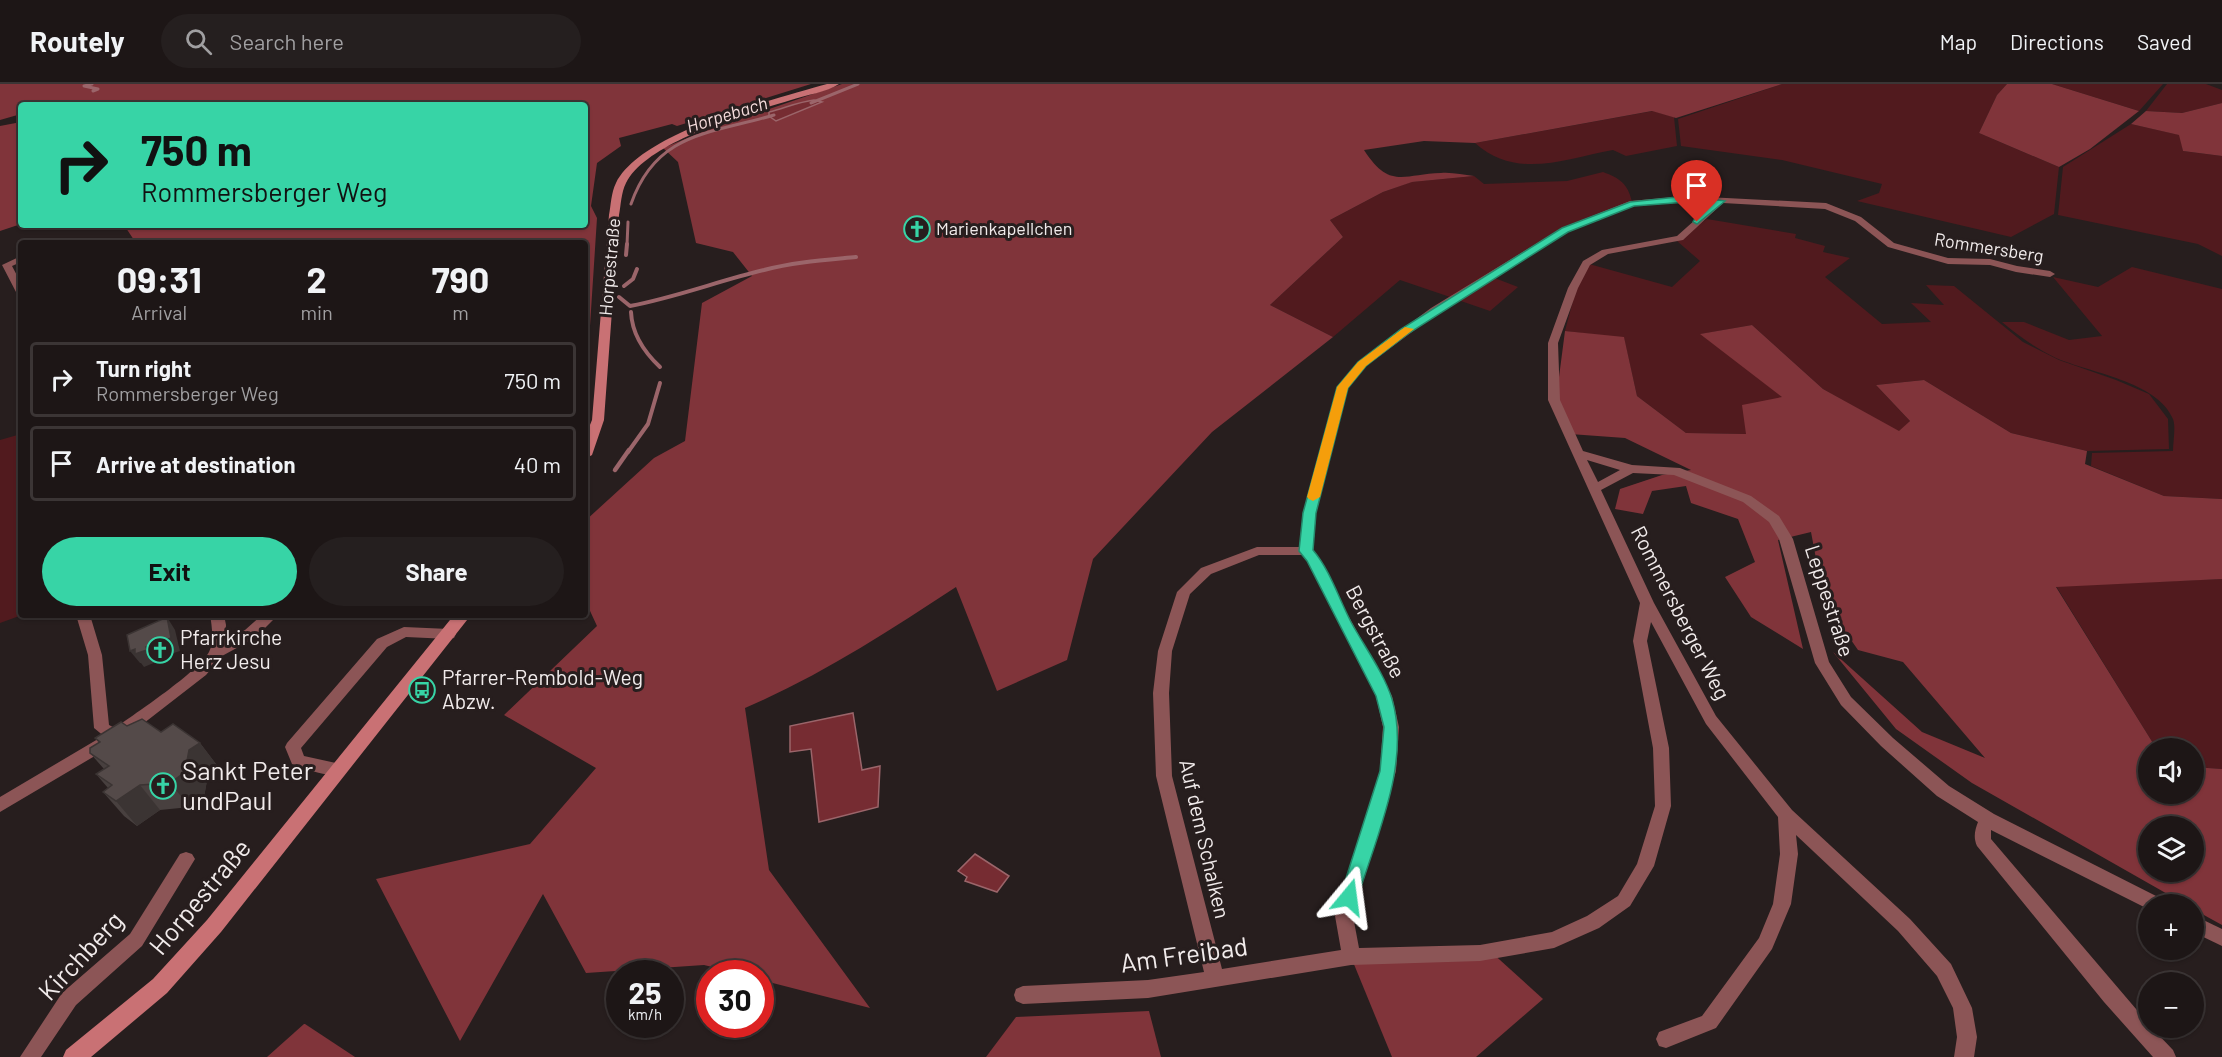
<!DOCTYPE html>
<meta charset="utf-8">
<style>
:root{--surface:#1d1616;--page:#251f1f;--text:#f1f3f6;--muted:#a09fa1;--line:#3b3535;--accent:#37d4a6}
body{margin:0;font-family:Barlow,sans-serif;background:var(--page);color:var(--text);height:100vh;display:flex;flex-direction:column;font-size:22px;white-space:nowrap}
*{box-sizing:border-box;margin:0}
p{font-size:20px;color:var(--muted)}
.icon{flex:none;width:33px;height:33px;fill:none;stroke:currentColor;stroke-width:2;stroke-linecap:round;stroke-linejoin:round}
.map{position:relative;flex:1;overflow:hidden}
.sheet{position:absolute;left:18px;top:156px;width:570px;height:378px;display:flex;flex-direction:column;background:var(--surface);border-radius:6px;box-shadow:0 2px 4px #0004,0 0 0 2px var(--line)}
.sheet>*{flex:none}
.banner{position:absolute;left:18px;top:18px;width:570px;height:126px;border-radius:6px;box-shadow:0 2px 4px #0004,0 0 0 2px var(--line);background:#37d4a6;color:#111;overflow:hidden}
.fabs{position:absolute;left:2138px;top:654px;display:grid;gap:12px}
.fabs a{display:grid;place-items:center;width:66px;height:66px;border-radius:50%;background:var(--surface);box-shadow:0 2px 4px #0004,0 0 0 2px var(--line);font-size:30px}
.speed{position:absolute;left:606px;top:876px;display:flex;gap:12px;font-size:30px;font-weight:700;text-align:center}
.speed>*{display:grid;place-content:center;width:78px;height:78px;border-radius:50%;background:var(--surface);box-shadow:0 2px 4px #0004,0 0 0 2px var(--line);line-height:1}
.speed small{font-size:15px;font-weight:400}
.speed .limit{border:9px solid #d22;background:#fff;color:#111}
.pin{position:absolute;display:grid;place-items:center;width:51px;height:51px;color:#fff;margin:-62px -26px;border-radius:50% 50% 50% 0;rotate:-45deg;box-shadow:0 0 6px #0007}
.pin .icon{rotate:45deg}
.me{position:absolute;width:66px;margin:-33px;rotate:16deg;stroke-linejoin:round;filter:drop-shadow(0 0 4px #0008)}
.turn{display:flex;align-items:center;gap:21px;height:126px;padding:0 24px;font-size:27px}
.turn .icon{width:78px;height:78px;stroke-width:2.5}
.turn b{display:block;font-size:42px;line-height:51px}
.eta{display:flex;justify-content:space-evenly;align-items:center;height:102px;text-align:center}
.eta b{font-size:36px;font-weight:700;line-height:42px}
.cta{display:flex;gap:12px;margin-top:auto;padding:12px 24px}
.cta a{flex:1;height:69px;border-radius:36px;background:var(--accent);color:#111;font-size:24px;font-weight:700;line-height:69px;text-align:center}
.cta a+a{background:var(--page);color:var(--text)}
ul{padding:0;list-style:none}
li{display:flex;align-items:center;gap:18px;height:75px;margin:0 12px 9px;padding:0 12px;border:3px solid var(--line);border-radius:6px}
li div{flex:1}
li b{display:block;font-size:22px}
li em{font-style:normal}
header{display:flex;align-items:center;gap:36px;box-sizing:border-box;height:84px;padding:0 30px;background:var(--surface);border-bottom:2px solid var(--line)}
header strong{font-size:28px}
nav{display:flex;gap:33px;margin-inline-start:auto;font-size:21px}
.search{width:420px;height:54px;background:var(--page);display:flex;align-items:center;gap:15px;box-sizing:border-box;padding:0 21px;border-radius:33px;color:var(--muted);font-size:22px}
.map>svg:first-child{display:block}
</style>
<header>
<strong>Routely</strong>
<div class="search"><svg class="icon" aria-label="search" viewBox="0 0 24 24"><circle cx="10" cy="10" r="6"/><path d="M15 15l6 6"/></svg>Search here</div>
<nav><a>Map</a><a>Directions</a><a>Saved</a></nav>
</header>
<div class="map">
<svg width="2222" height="973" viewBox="0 0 2222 973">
<rect width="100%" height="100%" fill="#271e1e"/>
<g fill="#511a1e">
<path d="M 1782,0 L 2007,0 L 1997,11 L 1979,49 L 2059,83 L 2054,130 L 2011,153 L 1857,117 L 1879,109 L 1882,100 L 1782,76 L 1681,62 L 1678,35 Z"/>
<path d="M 2052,0 L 2163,0 L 2139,27 Z"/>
<path d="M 2167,0 L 2206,0 L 2222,6 L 2222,19 L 2182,29 L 2146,27 Z"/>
<path d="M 1653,27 L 1674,33 L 1677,62 L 1626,72 L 1613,66 C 1564,75 1516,96 1475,59 Z"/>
<path d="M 2131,40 L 2180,51 L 2183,67 L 2222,72 L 2222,172 L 2198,160 L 2058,131 L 2063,83 Z"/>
<path d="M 1603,88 C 1620,94 1628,100 1632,118 L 1564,145 L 1453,214 L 1400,196 L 1333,253 L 1270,221 L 1343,153 L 1330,136 L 1383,108 L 1411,98 L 1474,92 L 1484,100 L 1567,97 Z"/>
<path d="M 1707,135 L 1796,150 L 1795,154 L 1825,162 L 1823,168 L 1850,174 L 1825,193 L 1882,240 L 1931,238 L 1911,219 L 1944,221 L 1926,201 L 1954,202 L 2023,258 L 2059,276 L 2116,296 L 2149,310 L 2168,335 L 2169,365 L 2087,367 L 2011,349 L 1924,296 L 1876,301 L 1910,337 L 1899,348 L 1823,305 L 1752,241 L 1701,250 L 1783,313 L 1746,350 L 1686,349 L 1637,312 L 1624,254 L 1565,247 L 1576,205 L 1589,180 L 1672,203 L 1700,177 L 1677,157 Z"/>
<path d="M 2132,183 L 2222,205 L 2222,415 L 2164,412 L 2091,382 L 2092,369 L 2173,367 C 2173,358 2176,343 2173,335 C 2157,297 2090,289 2056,274 C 2035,264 2019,252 2002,238 L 2024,238 L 2069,256 L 2102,252 L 2053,193 L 2098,203 Z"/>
<path d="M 1492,193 L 1518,203 L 1490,227 L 1458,216 Z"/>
<path d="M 21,350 L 22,531 L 0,539 L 0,356 Z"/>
<path d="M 2222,495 L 2222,685 L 2193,683 L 2193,664 L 2156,664 L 2056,502 Z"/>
</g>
<g fill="#80343a" fill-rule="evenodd">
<path d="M 0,0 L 811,0 L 677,42 L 672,40 L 619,54 L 621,62 L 597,79 L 591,122 L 597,134 L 585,319 L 585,159 L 136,159 L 124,141 L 585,141 L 585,21 L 21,21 L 21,30 L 0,36 Z"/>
<path d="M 842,0 L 1782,0 L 1676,34 L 1652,27 L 1475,59 L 1424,57 L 1364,66 C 1390,106 1403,90 1441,89 C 1452,88 1463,91 1474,92 L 1412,98 L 1383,108 L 1330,136 L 1343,153 L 1270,221 L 1333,253 L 1212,348 L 1093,475 L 1067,576 L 997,607 L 956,503 C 887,548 820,592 745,624 L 769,786 L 870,924 L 761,896 L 760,890 L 737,889 L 704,881 L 586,889 L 543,810 L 460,957 L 376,795 L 530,760 L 596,684 L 504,631 L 597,542 L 585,516 L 585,437 L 654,374 L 685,357 L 702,219 L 752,192 L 733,168 L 696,159 L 678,78 L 663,64 L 705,47 Z"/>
<path d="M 2007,0 L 2052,0 L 2139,27 L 2090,65 L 2059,83 L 1979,49 L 1997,11 Z"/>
<path d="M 2222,19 L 2222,72 L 2183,67 L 2179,51 L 2131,40 L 2146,27 L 2182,29 Z"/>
<path d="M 21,38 L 21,140 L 0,147 L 0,42 Z"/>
<path d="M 1752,241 L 1823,305 L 1899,347 L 1910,337 L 1876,301 L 1924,296 L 2011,349 L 2087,367 L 2085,380 L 2164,412 L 2222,415 L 2222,495 L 2056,503 L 2156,664 L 2148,664 L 2148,710 L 2193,710 L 2193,683 L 2222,685 L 2222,841 L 2193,825 L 2193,820 L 2185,820 L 1972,699 L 1896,645 L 1833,568 L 1922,648 L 1985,674 L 1903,578 L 1858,566 L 1824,517 L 1811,448 L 1778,456 L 1803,565 L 1751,533 L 1725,493 L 1755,478 L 1738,435 L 1691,419 L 1686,402 L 1652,407 L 1643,430 L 1615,425 L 1620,405 L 1662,391 L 1691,386 L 1625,354 L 1570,350 L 1556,316 L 1565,247 L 1624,253 L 1637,312 L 1686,349 L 1746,350 L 1742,321 L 1782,313 L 1700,250 ZM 2148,742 L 2193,742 L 2193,788 L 2148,788 Z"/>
<path d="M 1490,867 L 1543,915 L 1476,973 L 1392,973 L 1351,873 Z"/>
<path d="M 1149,927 L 1161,973 L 986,973 L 1016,933 Z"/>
<path d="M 304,940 L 305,940 L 355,973 L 267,973 Z"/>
</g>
<g fill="#762c32" stroke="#9b656a" stroke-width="1.5">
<path d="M 814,16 L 822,18 L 776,37 L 769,32 L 769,28 C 785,24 798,18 814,16 Z"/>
<path d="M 853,629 L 862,686 L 880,682 L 878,723 L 819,738 L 811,665 L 790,668 L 790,642 Z"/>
<path d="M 975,770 L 1009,792 L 997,808 L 965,797 L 967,793 L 958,787 Z"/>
</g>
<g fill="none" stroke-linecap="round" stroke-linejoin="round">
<g stroke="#9b656a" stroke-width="3">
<path d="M 92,0 L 84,2 L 98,5 L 93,7"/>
<path d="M 811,19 L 858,0"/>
<path d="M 51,21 L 73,18"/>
<path d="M 631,120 C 656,48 710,50 774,31"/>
<path d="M 627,161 L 628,138"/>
</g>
<g stroke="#9b656a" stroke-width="4">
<path d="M 626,171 L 627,160"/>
<path d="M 624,202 L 633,195 L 637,185"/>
<path d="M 619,213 L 630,222 C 677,213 718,197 764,186 C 794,178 825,176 856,173"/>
<path d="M 631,228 C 632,251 644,268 660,283"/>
<path d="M 628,368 L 648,340 L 660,299"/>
</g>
<path stroke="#9b656a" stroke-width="4.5" d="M 615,386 L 629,366"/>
<g fill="#8c5556" fill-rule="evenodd">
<path d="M 1687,112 L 1826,119 L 1861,133 L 1894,159 L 1948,174 L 1990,175 L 2017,182 L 2050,187 L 2055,190 L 2050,193 L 2016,188 L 1990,181 L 1948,180 L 1888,163 L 1855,137 L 1825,125 L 1723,119 L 1683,156 L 1608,170 L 1590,181 L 1578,204 L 1558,259 L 1560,316 L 1583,367 L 1632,381 L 1680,384 L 1751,412 L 1779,432 L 1793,455 L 1829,578 L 1851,613 L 1893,654 L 1949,702 L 1994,730 L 2162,815 L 2165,820 L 2148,820 L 2148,825 L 1991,746 L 1991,755 L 2148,939 L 2148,944 L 2152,944 L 2173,966 L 2176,973 L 2153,973 L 2104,918 L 1977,762 C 1973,753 1975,746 1978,738 L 1937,712 L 1881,662 L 1841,621 L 1815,579 L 1779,455 L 1769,438 L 1743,418 L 1674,391 L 1633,389 L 1601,406 L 1654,519 L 1716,632 L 1792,726 L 1910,835 L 1951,880 L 1972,924 L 1977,953 L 1974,973 L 1954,973 L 1957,953 L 1953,924 L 1937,892 L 1898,847 L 1796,751 L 1798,770 L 1791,820 L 1772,865 L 1716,944 L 1666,964 L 1659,962 L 1656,955 L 1659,948 L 1702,932 L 1759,854 L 1773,820 L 1780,770 L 1778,733 L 1706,640 L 1651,538 L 1647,557 L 1669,664 L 1671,722 L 1654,782 L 1630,822 L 1599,844 L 1554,864 L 1480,877 L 1351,881 L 1148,914 L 1023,920 L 1016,917 L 1014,911 L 1016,905 L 1023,902 L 1148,896 L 1204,888 L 1156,692 L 1153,609 L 1158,567 L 1177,508 L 1201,484 L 1257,463 L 1300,463 L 1304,429 L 1337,303 L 1358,278 L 1431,224 L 1562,144 L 1630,117 ZM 1687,118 L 1714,119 L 1677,152 L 1602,166 L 1583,177 L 1568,204 L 1548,259 L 1548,316 L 1640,519 L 1633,557 L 1653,664 L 1655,722 L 1637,780 L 1618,812 L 1587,832 L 1552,848 L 1480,861 L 1359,864 L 1353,832 L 1396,687 L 1399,643 L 1392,612 L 1313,467 L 1316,429 L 1348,304 L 1366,282 L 1439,228 L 1568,148 L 1634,122 ZM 1587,376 L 1620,386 L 1598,398 ZM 1259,471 L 1302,471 L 1307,477 L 1376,612 L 1383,643 L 1380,687 L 1335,832 L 1341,866 L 1222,885 L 1172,692 L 1169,609 L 1172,567 L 1190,510 L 1211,490 Z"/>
<path d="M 21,172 L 21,178 L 12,182 L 21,199 L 21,211 L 16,208 L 2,181 Z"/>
<path d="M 76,531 L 90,531 L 102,571 L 109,641 L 115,644 C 136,629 198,588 209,568 C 214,559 212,541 210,531 L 224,531 L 226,541 L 225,557 L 245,546 L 262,531 L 278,531 L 255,554 L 222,572 L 206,591 L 126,653 L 115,658 L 111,657 L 110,663 L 0,728 L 0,713 L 98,655 L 105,653 L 94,644 L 88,571 Z"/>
<path d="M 404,543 L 449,545 L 454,546 L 456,550 L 454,554 L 449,555 L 406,553 L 387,563 L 301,664 L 304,672 L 345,681 L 347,685 L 345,689 C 328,695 308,685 292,680 L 285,663 L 287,659 L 377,555 Z"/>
<path d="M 186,768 L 192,770 L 195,775 L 142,862 L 76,921 L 41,973 L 20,973 L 62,909 L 130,850 L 180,770 Z"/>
<path d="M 2193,831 L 2222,845 L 2222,862 L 2193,848 Z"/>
</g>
<g fill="#c97174" fill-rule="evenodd">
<path d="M 827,0 L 839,0 C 827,8 806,11 791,16 C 748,29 647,57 626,99 C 621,109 621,121 619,131 L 604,336 L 592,371 L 585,375 L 585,353 L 592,336 L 609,131 C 611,121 611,109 616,99 C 643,47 772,16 827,0 Z"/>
<path d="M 454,531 L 471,531 L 221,848 L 167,909 L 91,973 L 63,973 L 66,966 L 153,895 L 207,836 Z"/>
</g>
</g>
<path fill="#48403f" d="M 127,642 L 161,648 L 200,659 L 219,684 L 208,691 L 204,713 L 190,723 L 160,726 L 137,742 L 124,732 L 103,708 L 108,704 L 96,690 L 104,685 L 90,669 L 99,659 L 95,654 Z"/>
<g fill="#3b3433">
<path d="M 167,533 L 175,546 L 180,567 L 155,575 L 156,578 L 144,583 L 141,579 L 140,579 L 130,567 L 146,563 Z"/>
<path d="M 200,659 L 219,684 L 208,691 L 204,713 L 190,723 L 170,699 L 189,666 Z"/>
<path d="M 140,701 L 160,726 L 137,742 L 116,717 Z"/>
</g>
<g fill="#544a49" stroke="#3b3433" stroke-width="1.5">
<path d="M 167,533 L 171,554 L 146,563 L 147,566 L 135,570 L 135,565 L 130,567 L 127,551 Z"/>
<path d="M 142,635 L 161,648 L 173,640 L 200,659 L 189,666 L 185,688 L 170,699 L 140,701 L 116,717 L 103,708 L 112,701 L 96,690 L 109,682 L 90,669 L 90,664 L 100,658 L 95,654 L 121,638 L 127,642 Z"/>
</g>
<path fill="#37d4a6" stroke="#248a6c" stroke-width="1.5" d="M 1687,112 L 1725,117 L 1697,140 L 1693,138 L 1694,136 L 1713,119 L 1687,118 L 1634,122 L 1568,148 L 1409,249 L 1366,282 L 1348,304 L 1316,429 L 1313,466 C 1330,486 1339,515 1351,538 C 1364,562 1384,589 1392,615 C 1411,679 1376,752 1358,813 L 1355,819 L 1349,821 L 1342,819 L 1340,813 L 1380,687 L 1384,643 L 1376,612 L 1307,477 L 1299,467 L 1303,429 L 1337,303 L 1358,278 L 1401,245 L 1562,144 L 1630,118 Z"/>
<path fill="#f59e0b" d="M 1405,243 L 1414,245 L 1366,282 L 1348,304 L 1320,413 L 1313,417 L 1309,415 L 1307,413 L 1337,303 L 1358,278 Z"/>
<defs>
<g id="church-ring" transform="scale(1.35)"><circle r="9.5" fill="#271e1e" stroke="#37d4a6" stroke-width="1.5"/><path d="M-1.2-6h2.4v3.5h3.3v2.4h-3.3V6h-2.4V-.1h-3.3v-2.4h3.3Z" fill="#37d4a6"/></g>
<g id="bus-ring" transform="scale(1.35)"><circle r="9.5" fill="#271e1e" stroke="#37d4a6" stroke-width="1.5"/><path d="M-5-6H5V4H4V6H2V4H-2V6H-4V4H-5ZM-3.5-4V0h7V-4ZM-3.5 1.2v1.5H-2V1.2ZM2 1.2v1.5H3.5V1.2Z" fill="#37d4a6"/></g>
</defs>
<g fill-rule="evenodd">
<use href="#church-ring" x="917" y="145"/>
<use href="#church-ring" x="160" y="566"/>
<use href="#bus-ring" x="422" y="606"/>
<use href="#church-ring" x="163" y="702"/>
</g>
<g text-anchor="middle" stroke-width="6" stroke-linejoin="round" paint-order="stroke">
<g font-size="18" font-style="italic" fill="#f6dddd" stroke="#271e1e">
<text transform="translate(727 31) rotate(-17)" y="6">Horpebach</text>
</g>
<g font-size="18" fill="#f1ebeb" stroke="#271e1e" text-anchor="start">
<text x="936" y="151">Marienkapellchen</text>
</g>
<g font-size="18" fill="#f1ebeb" stroke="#271e1e">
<text transform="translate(1989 164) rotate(9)" y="6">Rommersberg</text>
<text transform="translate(610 183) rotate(-85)" y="6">Horpestraße</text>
</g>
<g font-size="21" fill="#f1ebeb" stroke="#271e1e">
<text transform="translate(1829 517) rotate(72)" y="7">Leppestraße</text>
<text transform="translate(1680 529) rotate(63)" y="7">Rommersberger Weg</text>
<text transform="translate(1375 548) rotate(62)" y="7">Bergstraße</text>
<text transform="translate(1204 755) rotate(77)" y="7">Auf dem Schalken</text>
</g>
<g font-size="21" fill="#f1ebeb" stroke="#271e1e" text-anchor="start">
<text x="180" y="561">Pfarrkirche<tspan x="180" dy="24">Herz Jesu</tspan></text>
<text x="442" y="601">Pfarrer-Rembold-Weg<tspan x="442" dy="24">Abzw.</tspan></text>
</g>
<g font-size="26" fill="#f1ebeb" stroke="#271e1e" text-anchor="start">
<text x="182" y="696">Sankt Peter<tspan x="182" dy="30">undPaul</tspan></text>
</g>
<g font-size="26" fill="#f1ebeb" stroke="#271e1e">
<text transform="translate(200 813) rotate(-50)" y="9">Horpestraße</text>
<text transform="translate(1184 871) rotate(-8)" y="9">Am Freibad</text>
<text transform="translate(81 872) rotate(-47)" y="9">Kirchberg</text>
</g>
</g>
</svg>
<div class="fabs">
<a><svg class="icon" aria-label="sound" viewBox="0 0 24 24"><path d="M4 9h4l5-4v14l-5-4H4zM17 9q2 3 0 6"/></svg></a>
<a><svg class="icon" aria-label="layers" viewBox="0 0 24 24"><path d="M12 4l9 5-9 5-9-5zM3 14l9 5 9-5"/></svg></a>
<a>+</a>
<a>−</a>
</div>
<div class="speed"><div>25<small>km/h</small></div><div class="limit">30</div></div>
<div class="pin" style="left:1697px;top:138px;background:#d93025"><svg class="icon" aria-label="arrive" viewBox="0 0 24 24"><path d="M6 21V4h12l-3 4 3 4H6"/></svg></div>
<svg class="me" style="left:1349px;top:813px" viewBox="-20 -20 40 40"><path d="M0-17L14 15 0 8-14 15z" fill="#37d4a6" stroke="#fff" stroke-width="4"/></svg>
<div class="banner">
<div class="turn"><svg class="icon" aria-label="right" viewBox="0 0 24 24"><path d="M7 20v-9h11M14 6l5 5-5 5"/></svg><div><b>750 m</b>Rommersberger Weg</div></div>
</div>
<section class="sheet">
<div class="eta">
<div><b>09:31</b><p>Arrival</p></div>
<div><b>2</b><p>min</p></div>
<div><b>790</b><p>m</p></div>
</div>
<ul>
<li><svg class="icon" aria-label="right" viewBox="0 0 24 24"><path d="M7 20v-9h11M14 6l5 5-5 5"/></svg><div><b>Turn right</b><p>Rommersberger Weg</p></div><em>750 m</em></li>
<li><svg class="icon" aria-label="arrive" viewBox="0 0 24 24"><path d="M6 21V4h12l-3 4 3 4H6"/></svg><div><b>Arrive at destination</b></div><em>40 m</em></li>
</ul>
<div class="cta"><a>Exit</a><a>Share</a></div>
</section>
</div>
